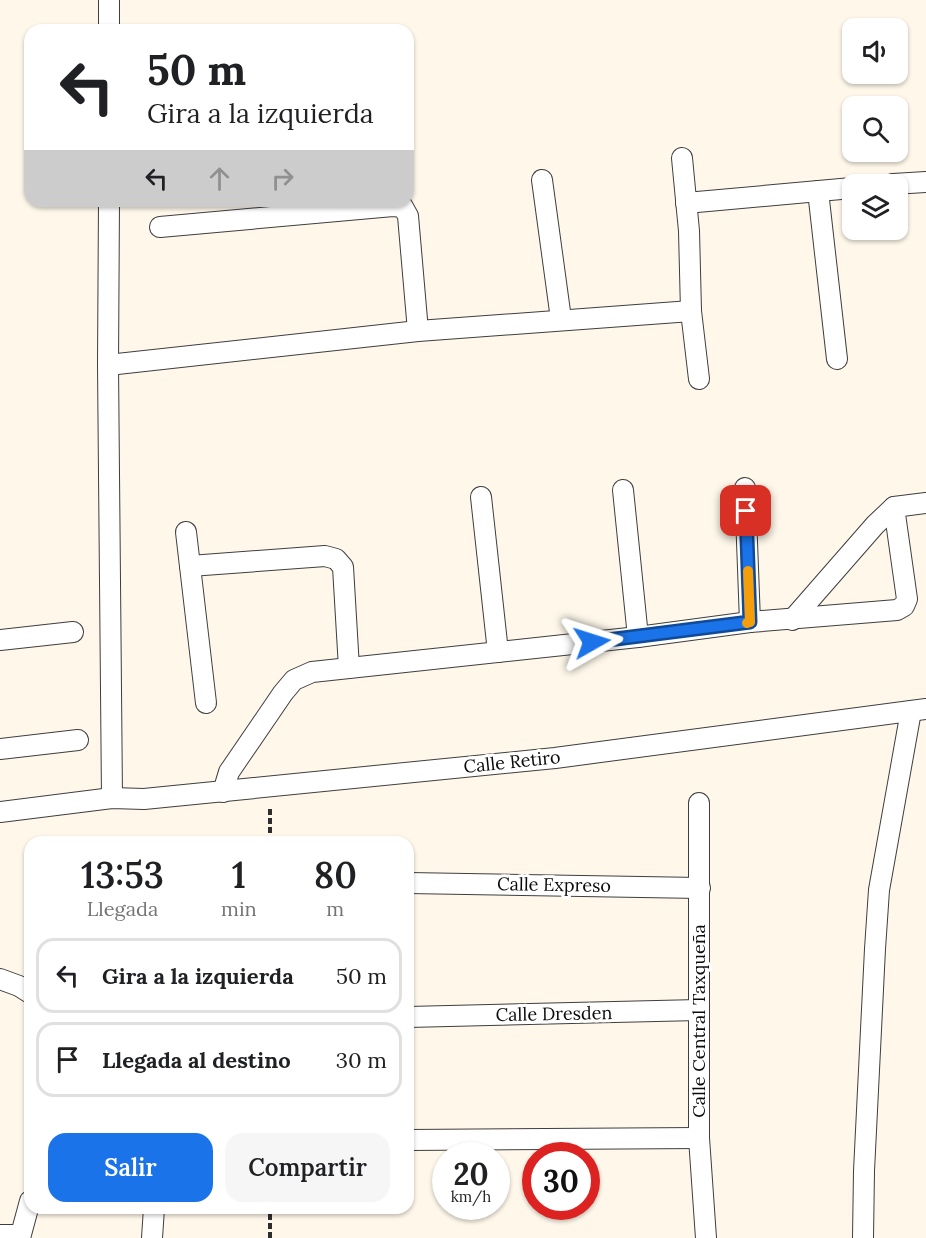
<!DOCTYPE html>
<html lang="es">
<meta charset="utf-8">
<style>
:root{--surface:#fff;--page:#f6f6f6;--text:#202124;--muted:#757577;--line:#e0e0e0;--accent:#1a73e8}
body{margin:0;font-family:Lora,serif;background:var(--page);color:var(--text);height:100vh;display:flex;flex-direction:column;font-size:22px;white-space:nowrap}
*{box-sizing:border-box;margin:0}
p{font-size:20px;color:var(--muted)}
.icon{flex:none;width:33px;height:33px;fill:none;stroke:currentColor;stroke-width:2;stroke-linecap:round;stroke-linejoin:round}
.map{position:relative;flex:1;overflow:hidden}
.details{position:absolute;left:24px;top:836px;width:390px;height:378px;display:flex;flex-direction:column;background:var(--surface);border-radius:18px;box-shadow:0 2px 4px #0004}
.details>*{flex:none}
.hud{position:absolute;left:24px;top:24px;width:390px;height:183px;border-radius:18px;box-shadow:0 2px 4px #0004;background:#fff;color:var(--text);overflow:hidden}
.tools{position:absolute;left:842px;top:18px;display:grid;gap:12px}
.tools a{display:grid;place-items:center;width:66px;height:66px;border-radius:12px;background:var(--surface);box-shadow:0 2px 4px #0004;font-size:30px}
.speed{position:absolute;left:432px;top:1142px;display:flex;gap:12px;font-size:30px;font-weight:700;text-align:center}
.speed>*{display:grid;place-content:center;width:78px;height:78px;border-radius:50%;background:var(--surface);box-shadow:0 2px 4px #0004;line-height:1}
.speed small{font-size:15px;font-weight:400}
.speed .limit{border:9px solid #d22;background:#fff;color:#111}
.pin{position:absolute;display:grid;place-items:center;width:51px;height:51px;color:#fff;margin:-26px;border-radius:12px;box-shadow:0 3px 9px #0006}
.me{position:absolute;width:66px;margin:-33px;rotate:84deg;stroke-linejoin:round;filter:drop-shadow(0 0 4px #0008)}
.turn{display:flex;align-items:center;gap:21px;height:126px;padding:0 24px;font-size:27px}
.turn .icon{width:78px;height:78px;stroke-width:2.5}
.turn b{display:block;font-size:42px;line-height:51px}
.lanes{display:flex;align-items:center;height:57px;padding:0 24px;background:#0003;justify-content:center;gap:30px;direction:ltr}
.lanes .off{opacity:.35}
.eta{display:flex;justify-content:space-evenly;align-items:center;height:102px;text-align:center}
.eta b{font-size:36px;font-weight:600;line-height:42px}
.primary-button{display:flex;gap:12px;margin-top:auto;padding:12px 24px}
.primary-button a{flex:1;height:69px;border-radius:18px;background:var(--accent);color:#fff;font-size:24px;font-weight:600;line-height:69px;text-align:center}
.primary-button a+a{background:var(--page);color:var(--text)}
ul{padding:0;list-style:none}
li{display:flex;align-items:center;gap:18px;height:75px;margin:0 12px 9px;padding:0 12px;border:3px solid var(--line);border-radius:18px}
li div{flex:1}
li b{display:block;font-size:22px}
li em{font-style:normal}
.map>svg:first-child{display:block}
</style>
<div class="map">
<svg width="926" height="1238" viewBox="0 0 926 1238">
<rect width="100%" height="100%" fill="#fef7ea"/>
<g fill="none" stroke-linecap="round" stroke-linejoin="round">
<g stroke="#3e3e3e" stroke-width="22">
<g id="minor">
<path d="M 109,30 L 109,0"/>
<path d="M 682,158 L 689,231 L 691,311 L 699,379"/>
<path d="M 542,180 L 561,319"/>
<path d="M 893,184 L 926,182"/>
<path d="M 818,191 L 837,359"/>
<path d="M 109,201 L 108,365 L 112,798"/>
<path d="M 686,203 L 852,188"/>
<path d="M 160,227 L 393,206 L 403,207 L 408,216 L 418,331"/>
<path d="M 108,365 L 418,331 L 691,311"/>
<path d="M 745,488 L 750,622"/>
<path d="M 623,490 L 638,637"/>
<path d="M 481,497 L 498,652"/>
<path d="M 186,532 L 206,703"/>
<path d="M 190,566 L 325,556 L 336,559 L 343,567 L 349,668"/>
<path d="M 792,620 L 875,525 L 894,507"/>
<path d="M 0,640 L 73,632"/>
<path d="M 0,749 L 78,740"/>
<path d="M 223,792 L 229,772 L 283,693 L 294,680 L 312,672 L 638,637 L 750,622 L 897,610 L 904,606 L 907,599 L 894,507 L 926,503"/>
<path d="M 699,803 L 699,1138 L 706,1238"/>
<path d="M 0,812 L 112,798 L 144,799 L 555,758 L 926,709"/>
<path d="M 408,883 L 700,888"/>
<path d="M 0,979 L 19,986 L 30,993"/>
<path d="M 408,1017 L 699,1010"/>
<path d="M 408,1140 L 699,1138"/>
<path d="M 0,1235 L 20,1235"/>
<path d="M 20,1238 L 30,1201"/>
<path d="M 152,1238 L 154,1208"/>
<path d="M 863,1238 L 864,1171 L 875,949 L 879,890 L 911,711"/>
</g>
</g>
<g stroke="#2d2d2d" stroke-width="4" stroke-dasharray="6 3" stroke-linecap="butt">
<path d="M 270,842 L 270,806"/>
<path d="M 270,1238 L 270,1208"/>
</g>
<use href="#minor" stroke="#fff" stroke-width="20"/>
</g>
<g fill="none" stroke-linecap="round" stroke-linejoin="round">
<g stroke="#114b97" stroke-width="15">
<path id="route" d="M 592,642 L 750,622 L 746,511"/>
</g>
<use href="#route" stroke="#1a73e8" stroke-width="10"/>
<path stroke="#f59e0b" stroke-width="10" d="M 747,623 L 750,622 L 748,571"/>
</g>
<g text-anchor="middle" stroke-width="6" stroke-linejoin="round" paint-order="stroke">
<g font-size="18" fill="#0b0b0b" stroke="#fff">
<text transform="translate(512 762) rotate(-6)" y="6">Calle Retiro</text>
<text transform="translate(554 885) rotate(1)" y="6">Calle Expreso</text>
<text transform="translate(554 1014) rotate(-1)" y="6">Calle Dresden</text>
<text transform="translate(699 1021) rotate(-90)" y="6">Calle Central Taxqueña</text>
</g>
</g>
</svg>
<div class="tools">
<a><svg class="icon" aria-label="sound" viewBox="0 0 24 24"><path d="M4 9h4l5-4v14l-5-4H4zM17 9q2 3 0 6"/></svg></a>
<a><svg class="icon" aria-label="search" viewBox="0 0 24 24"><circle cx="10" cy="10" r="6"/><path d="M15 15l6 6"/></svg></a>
<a><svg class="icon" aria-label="layers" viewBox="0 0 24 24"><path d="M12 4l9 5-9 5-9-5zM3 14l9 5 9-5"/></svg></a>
</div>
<div class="speed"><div>20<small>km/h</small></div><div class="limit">30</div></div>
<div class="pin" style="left:746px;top:511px;background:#d93025"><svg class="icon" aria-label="arrive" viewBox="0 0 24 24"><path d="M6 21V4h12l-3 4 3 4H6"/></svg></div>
<svg class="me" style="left:592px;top:642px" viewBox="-20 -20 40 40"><path d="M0-17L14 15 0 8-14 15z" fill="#1a73e8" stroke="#fff" stroke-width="4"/></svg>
<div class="hud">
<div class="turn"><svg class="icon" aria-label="left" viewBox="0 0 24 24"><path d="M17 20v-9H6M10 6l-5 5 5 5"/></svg><div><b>50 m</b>Gira a la izquierda</div></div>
<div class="lanes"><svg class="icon" aria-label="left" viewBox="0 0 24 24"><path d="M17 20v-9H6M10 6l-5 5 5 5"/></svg><svg class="icon off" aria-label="ahead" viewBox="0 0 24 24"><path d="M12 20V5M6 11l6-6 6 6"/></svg><svg class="icon off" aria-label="right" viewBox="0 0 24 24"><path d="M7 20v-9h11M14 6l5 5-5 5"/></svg></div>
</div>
<section class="details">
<div class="eta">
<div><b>13:53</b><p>Llegada</p></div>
<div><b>1</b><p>min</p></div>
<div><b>80</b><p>m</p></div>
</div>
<ul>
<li><svg class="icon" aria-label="left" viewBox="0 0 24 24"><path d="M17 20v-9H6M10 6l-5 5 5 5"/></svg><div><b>Gira a la izquierda</b></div><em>50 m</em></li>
<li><svg class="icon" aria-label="arrive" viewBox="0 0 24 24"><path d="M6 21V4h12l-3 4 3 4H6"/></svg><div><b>Llegada al destino</b></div><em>30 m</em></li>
</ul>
<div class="primary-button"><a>Salir</a><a>Compartir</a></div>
</section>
</div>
